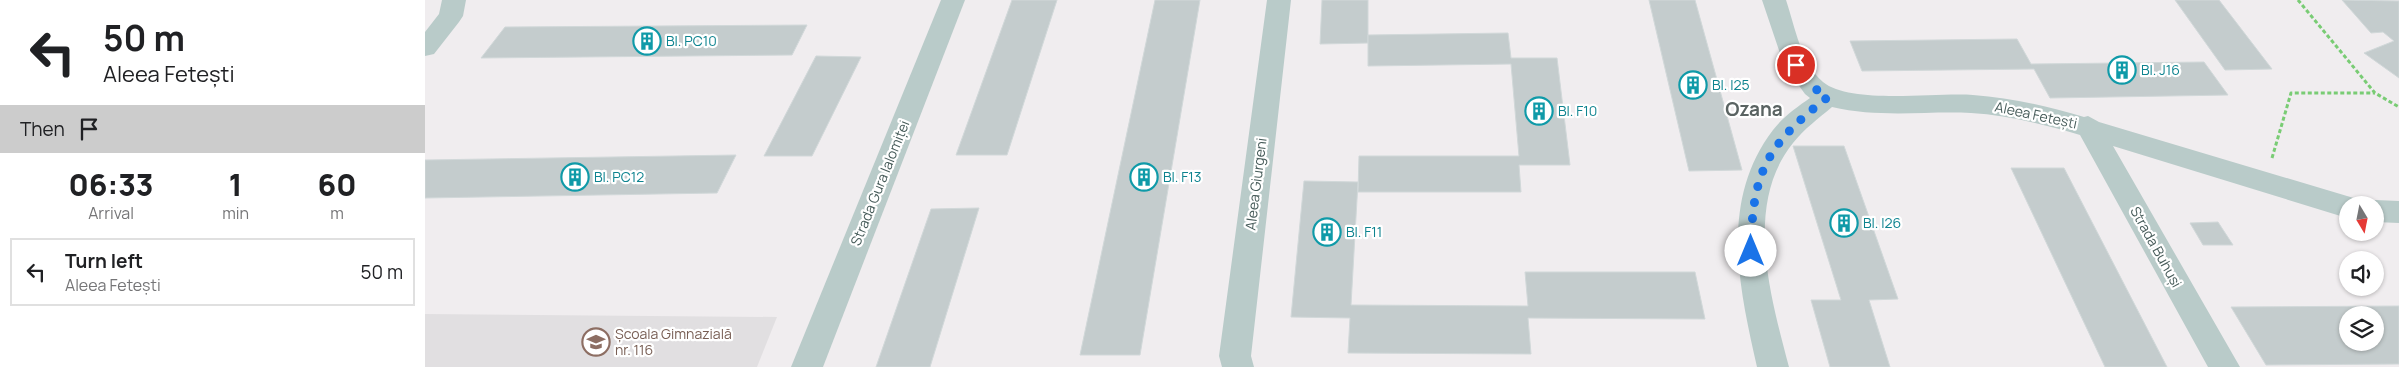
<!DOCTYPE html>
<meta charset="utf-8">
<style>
:root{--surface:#fff;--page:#f6f6f6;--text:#202124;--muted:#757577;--line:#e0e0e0}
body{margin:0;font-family:Manrope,sans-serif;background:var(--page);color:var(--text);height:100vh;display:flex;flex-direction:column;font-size:19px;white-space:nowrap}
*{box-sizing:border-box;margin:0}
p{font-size:16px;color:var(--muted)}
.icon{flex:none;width:28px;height:28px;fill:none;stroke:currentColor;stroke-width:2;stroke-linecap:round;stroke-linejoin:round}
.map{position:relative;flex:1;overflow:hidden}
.sheet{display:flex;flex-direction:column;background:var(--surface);width:425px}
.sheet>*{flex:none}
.guide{background:#fff;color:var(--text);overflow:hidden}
.needle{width:32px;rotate:170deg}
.tools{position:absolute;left:1914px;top:196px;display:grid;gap:10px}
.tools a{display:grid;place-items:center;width:45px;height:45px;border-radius:50%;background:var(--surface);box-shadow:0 1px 4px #0004;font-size:25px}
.pin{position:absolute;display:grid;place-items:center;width:42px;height:42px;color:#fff;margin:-21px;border:2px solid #fff;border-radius:50%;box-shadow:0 1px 5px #0007}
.me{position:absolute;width:55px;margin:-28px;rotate:0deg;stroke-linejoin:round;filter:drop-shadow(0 0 4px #0008)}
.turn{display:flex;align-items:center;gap:18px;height:105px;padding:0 20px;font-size:22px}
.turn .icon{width:65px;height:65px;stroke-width:2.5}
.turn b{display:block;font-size:35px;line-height:42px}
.then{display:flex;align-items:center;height:48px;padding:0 20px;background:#0003;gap:10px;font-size:19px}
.eta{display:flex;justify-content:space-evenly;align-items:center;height:85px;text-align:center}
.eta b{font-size:30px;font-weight:800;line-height:35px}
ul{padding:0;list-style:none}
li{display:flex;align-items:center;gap:15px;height:68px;margin:0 10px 8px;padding:0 10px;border:2px solid var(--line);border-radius:0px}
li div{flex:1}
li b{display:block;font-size:19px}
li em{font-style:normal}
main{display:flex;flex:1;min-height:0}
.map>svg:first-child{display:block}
</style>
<main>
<section class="sheet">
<div class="guide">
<div class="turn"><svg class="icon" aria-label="left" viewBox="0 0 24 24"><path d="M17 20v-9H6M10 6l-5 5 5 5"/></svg><div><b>50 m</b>Aleea Fetești</div></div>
<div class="then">Then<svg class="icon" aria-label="arrive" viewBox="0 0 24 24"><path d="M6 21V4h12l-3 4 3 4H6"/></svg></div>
</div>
<div class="eta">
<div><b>06:33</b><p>Arrival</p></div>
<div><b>1</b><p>min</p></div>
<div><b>60</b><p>m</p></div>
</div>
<ul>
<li><svg class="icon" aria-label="left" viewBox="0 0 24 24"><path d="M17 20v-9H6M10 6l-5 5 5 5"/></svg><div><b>Turn left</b><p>Aleea Fetești</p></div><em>50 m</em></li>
</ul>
</section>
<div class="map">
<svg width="1974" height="367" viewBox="0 0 1974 367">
<rect width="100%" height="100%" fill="#f0edef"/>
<path fill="#e1dfe1" d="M 0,314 L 352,317 L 332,367 L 0,367 Z"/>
<g fill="#c4cccd" stroke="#d1d8d9" fill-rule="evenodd">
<path d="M 587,0 L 632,0 L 582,155 L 531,155 Z"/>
<path d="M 730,0 L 775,0 L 715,355 L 655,355 Z"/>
<path d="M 897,0 L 943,0 L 943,43 L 895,44 Z"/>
<path d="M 1224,0 L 1270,0 L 1317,170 L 1264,171 Z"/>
<path d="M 1750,0 L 1794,0 L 1847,69 L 1800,70 Z"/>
<path d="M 1917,0 L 1974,1 L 1974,78 L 1939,53 L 1969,41 L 1958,32 L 1946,33 Z"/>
<path d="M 382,25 L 367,55 L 56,58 L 80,27 Z"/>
<path d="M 1083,33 L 1086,58 L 1132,58 L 1145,165 L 1094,165 L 1096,192 L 933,192 L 934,156 L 1094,156 L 1086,64 L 943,66 L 943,35 Z"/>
<path d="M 1592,39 L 1606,64 L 1779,62 L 1803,95 L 1625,98 L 1609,69 L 1437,71 L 1425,41 Z"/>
<path d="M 391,56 L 436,57 L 387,156 L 339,156 Z"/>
<path d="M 1368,146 L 1419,146 L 1473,299 L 1444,300 L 1465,367 L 1405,367 L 1386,300 L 1416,300 Z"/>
<path d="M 311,155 L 292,193 L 0,198 L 0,160 Z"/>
<path d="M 1586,168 L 1639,168 L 1742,367 L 1680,367 Z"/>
<path d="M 879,181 L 933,182 L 926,305 L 1103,306 L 1100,272 L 1270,272 L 1280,319 L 1103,318 L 1106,354 L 923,353 L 925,318 L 866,317 Z"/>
<path d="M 554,208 L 505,367 L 451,367 L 506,209 Z"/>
<path d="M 1793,222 L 1808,245 L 1778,245 L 1765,223 Z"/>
<path d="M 1974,306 L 1974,364 L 1841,365 L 1806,307 ZM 1922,315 L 1950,315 L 1950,342 L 1922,342 Z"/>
</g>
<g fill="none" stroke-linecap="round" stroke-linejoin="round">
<g stroke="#79cc74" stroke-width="3" stroke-dasharray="4 2.5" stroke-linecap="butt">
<path d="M 1873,0 L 1950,93 L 1974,107"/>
<path d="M 1847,158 L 1866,93 L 1950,93"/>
</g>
<g fill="#b9cbc9" fill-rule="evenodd">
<path d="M 17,0 L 41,0 L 38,16 L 34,22 L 9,54 L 0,56 L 0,32 L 14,14 Z"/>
<path d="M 516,0 L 540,0 L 398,367 L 366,367 Z"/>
<path d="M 842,0 L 866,0 L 826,356 L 829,367 L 797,367 L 794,356 Z"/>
<path d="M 1337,0 L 1361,0 C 1370,27 1376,63 1398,82 C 1426,105 1511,92 1548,95 C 1586,98 1623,106 1659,117 L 1663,116 L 1674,122 L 1922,196 L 1932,199 L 1935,205 L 1922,205 L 1922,218 L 1688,146 L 1815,367 L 1783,367 L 1655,135 C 1620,125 1583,115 1546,113 C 1499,111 1454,118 1407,107 C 1394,118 1379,129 1368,143 C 1318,205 1346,298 1364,367 L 1332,367 C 1314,287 1294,201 1348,130 C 1358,117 1372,107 1385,98 L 1380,94 L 1359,65 Z"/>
<path d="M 1950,200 L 1974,201 L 1974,223 L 1950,222 L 1950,205 L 1939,205 Z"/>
</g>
</g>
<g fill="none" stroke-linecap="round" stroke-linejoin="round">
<path stroke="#1a73e8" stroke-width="9" stroke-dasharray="0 16.2" d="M 1326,251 C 1327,173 1341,145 1403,97 L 1389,88 L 1371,65"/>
</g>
<defs>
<g id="building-ring" transform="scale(1.4375)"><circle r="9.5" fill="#fff" stroke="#0f9aa8" stroke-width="1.5"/><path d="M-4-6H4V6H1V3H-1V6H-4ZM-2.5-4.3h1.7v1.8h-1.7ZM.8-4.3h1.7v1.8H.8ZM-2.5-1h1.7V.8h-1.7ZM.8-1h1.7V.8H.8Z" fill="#0f9aa8"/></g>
<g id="school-ring" transform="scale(1.4375)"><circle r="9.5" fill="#fff" stroke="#8d6e63" stroke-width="1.5"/><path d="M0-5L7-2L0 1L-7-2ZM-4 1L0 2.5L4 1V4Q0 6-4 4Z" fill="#8d6e63"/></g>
</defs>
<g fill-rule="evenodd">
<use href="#building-ring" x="222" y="41"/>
<use href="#building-ring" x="1697" y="70"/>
<use href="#building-ring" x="1268" y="85"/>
<use href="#building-ring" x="1114" y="111"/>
<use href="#building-ring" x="150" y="177"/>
<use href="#building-ring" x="719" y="177"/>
<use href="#building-ring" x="1419" y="223"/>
<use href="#building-ring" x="902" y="232"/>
<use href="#school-ring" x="171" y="342"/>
</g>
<g text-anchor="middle" stroke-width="4.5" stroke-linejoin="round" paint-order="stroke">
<g font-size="14" fill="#0d838f" stroke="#fff" text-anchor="start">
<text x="241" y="46">Bl. PC10</text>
<text x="1716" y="75">Bl. J16</text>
<text x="1287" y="90">Bl. I25</text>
<text x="1133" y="116">Bl. F10</text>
<text x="169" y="182">Bl. PC12</text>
<text x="738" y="182">Bl. F13</text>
<text x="1438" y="228">Bl. I26</text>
<text x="921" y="237">Bl. F11</text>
</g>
<g font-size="14" fill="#465b59" stroke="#fff">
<text transform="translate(1611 115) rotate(12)" y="5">Aleea Fetești</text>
<text transform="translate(455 183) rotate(-68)" y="5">Strada Gura Ialomiței</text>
<text transform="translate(831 184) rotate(-83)" y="5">Aleea Giurgeni</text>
<text transform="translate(1731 247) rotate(61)" y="5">Strada Buhuși</text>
</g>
<g font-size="14" fill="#785e54" stroke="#fff" text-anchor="start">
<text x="190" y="339">Școala Gimnazială<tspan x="190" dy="16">nr. 116</tspan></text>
</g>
<g font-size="19" font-weight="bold" fill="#5a6362" stroke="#fff">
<text x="1329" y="116">Ozana</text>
</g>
</g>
</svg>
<div class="tools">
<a><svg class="needle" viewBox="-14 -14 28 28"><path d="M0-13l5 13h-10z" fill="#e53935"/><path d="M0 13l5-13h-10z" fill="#757577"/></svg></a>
<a><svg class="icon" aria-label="sound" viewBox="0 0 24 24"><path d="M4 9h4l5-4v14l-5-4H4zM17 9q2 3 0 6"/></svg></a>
<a><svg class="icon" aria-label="layers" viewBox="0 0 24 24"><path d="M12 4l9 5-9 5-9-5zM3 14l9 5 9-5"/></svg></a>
</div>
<div class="pin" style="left:1371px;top:65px;background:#d93025"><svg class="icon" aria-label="arrive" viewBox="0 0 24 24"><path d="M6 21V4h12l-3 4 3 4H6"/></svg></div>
<svg class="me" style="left:1326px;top:251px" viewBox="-20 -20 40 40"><circle r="19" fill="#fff"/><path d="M0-13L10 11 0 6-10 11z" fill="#1a73e8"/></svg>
</div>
</main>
